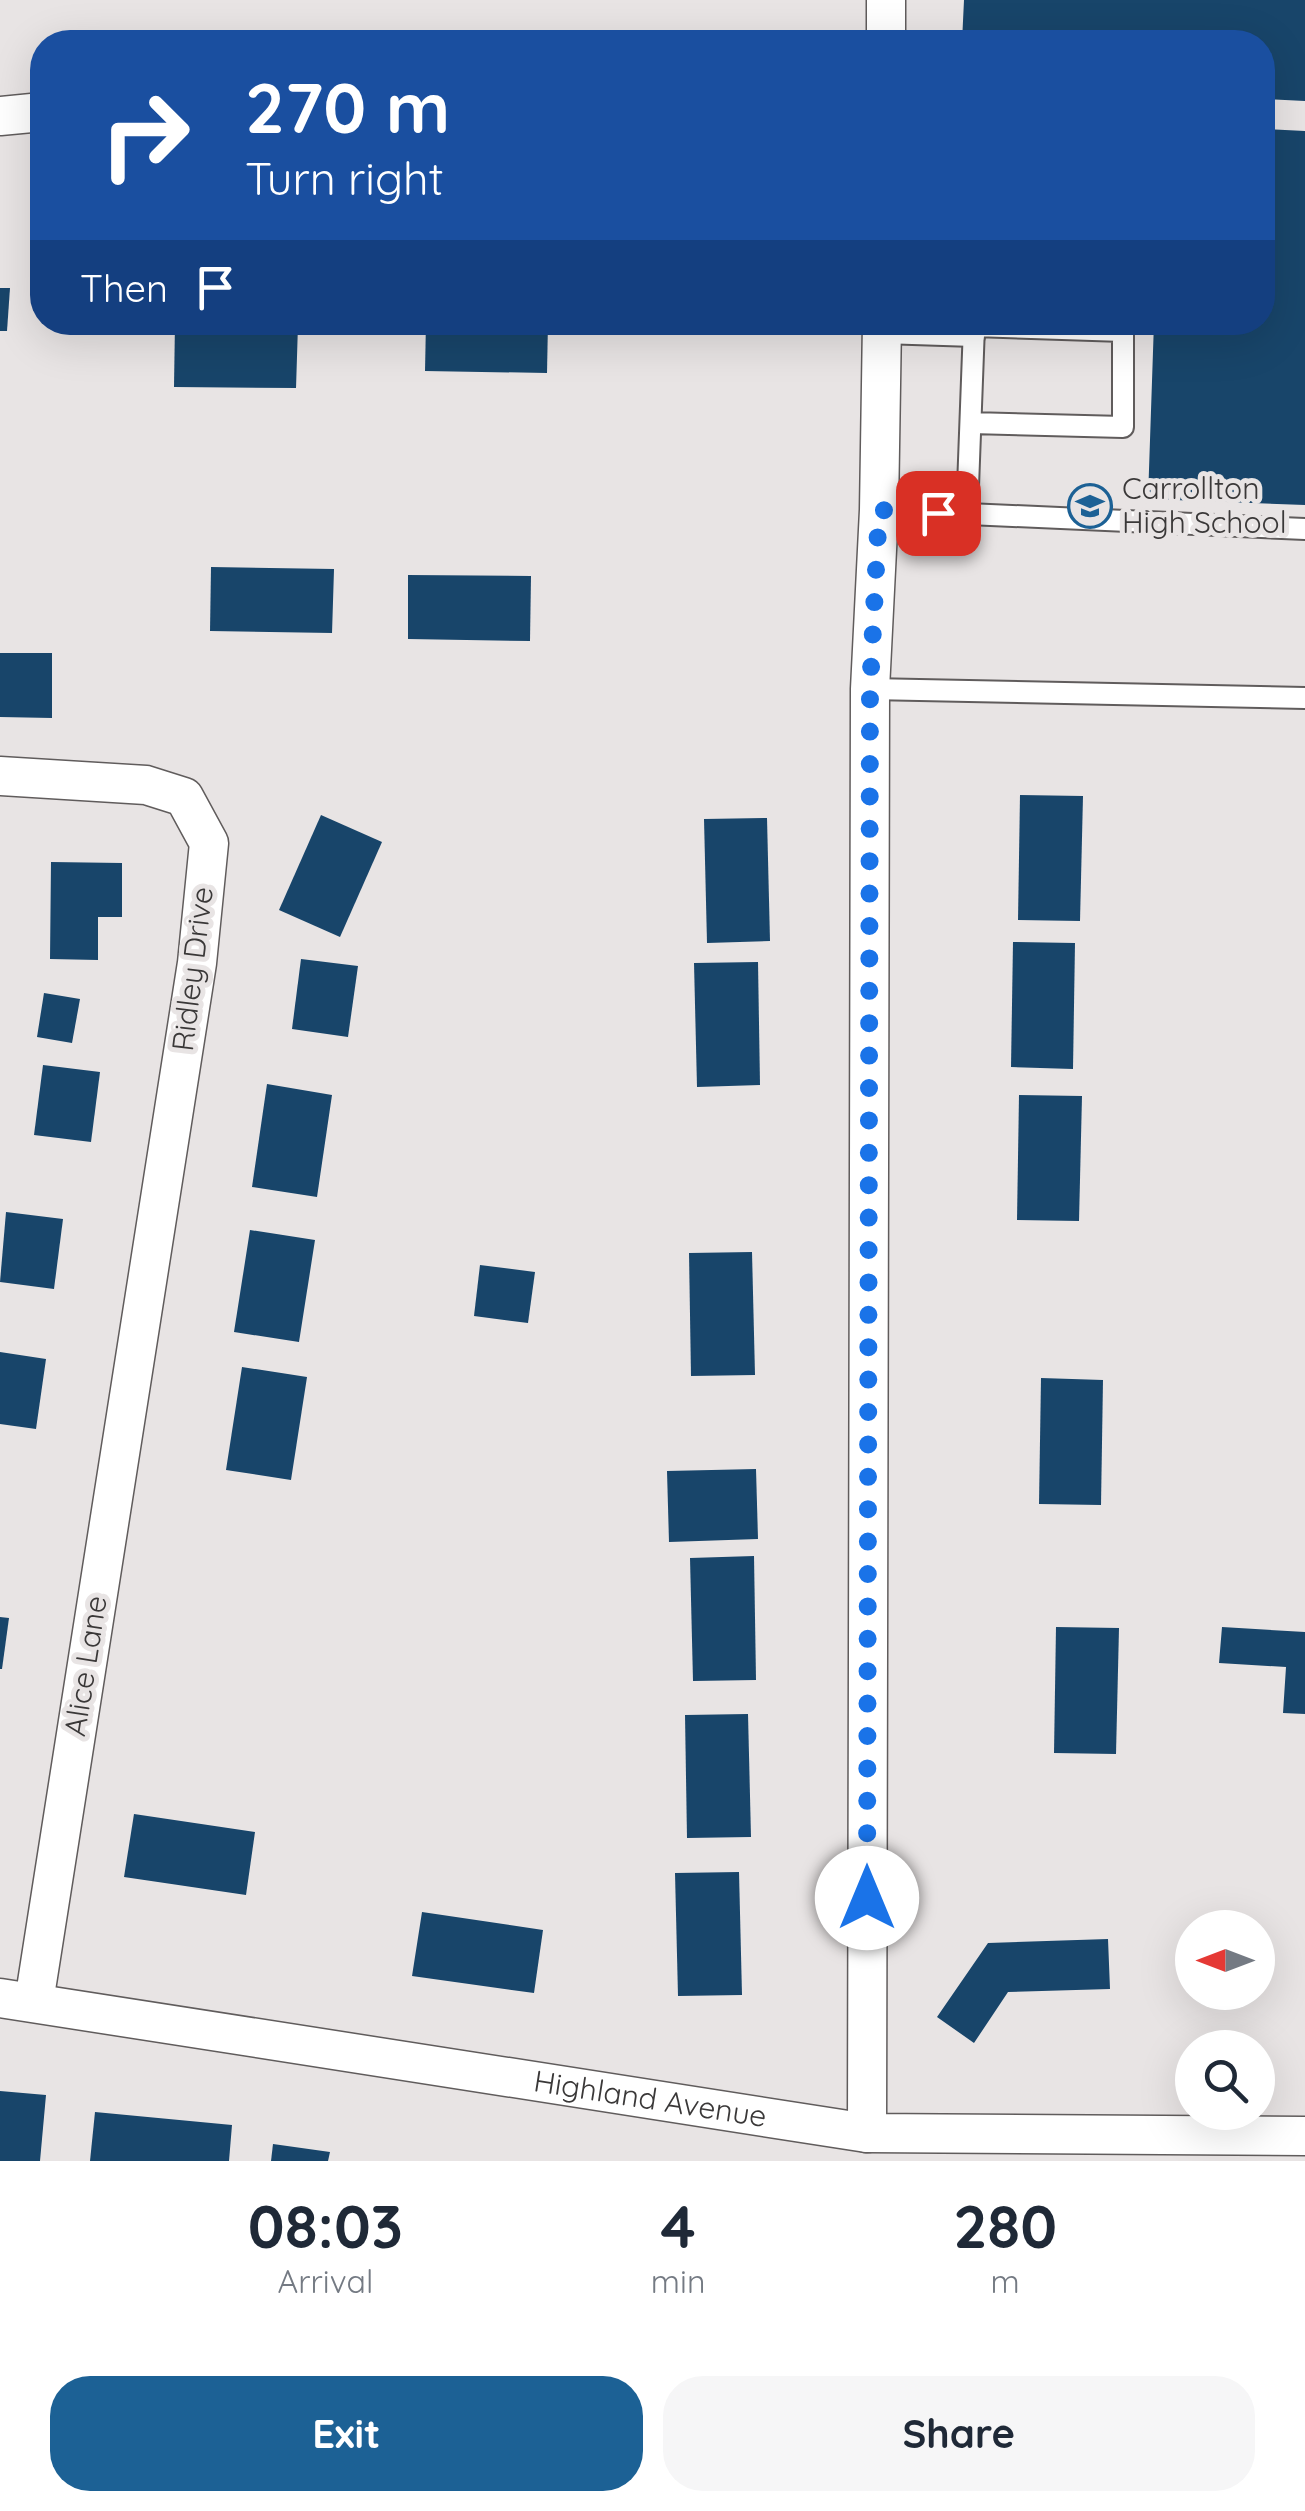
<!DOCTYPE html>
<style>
:root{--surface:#fff;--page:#f6f6f7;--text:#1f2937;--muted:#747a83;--accent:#1c6195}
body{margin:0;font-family:Quicksand,sans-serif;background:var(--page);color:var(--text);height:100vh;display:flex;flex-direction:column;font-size:38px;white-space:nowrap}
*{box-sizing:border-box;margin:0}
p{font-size:32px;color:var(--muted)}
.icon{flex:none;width:55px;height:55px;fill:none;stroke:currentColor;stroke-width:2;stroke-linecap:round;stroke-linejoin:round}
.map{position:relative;height:2161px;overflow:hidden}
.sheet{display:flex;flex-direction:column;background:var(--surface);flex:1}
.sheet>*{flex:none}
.banner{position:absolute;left:30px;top:30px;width:1245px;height:305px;border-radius:40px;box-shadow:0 10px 40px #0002;background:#1a4fa0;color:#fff;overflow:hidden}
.needle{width:65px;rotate:270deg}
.fabs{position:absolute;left:1175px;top:1910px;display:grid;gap:20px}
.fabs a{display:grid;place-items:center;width:100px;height:100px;border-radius:50%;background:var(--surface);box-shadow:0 10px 40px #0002;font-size:50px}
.pin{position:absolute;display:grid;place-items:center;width:85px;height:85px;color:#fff;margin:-42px;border-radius:20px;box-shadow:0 5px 15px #0006}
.me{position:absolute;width:110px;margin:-55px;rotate:0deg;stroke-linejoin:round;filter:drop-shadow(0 0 8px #0008)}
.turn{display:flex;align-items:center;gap:35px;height:210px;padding:0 50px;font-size:45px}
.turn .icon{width:130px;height:130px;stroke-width:2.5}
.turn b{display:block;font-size:70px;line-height:85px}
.then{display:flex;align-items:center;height:95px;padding:0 50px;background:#0003;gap:20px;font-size:38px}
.eta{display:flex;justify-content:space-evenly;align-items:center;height:170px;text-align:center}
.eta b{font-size:60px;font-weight:800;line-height:70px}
.cta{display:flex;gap:20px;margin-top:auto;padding:20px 50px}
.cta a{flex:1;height:115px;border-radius:40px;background:var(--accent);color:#fff;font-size:40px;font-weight:800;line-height:115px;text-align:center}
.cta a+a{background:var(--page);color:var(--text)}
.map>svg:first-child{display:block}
</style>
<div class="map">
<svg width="1305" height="2161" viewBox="0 0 1305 2161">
<rect width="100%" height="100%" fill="#e8e4e4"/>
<g fill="#18456a">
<path d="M 964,0 L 1305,0 L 1305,101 L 1262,99 L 1262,42 L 962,42 Z"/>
<path d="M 1262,129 L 1305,131 L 1305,505 L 1148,499 L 1154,322 L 1262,322 Z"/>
<path d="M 0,288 L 10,288 L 7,331 L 0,331 Z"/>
<path d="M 175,322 L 298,324 L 296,388 L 174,387 Z"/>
<path d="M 426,322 L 548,322 L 547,373 L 425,371 Z"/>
<path d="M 211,567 L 334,569 L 332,633 L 210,631 Z"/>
<path d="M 408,575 L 531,576 L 530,641 L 408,639 Z"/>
<path d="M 0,653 L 52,653 L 52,718 L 0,717 Z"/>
<path d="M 1020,795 L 1083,796 L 1080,921 L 1018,920 Z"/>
<path d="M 321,815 L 382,842 L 340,937 L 279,910 Z"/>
<path d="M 767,818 L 770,941 L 707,943 L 704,819 Z"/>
<path d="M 51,862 L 122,863 L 122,917 L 98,917 L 98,960 L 50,959 Z"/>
<path d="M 1013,942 L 1075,943 L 1073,1069 L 1011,1067 Z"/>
<path d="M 301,959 L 358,966 L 348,1037 L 292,1029 Z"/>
<path d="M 758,962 L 760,1085 L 697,1087 L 694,963 Z"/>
<path d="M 44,993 L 80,999 L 72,1043 L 37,1037 Z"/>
<path d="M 43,1065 L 100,1072 L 91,1142 L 34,1135 Z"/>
<path d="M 267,1084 L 332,1095 L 317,1197 L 252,1187 Z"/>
<path d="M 1019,1095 L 1082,1096 L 1079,1221 L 1017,1220 Z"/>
<path d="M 6,1212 L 63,1219 L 54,1289 L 0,1282 Z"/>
<path d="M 250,1230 L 315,1240 L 299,1342 L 234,1332 Z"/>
<path d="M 752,1252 L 755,1375 L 691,1376 L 689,1253 Z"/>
<path d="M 480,1265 L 535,1272 L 528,1323 L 474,1316 Z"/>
<path d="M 0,1352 L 46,1359 L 36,1429 L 0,1424 Z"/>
<path d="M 242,1367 L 307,1377 L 291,1480 L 226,1470 Z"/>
<path d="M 1041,1378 L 1103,1380 L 1101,1505 L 1039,1504 Z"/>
<path d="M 756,1469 L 758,1539 L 669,1542 L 667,1471 Z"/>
<path d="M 754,1556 L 756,1680 L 693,1681 L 690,1558 Z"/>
<path d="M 0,1617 L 9,1618 L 2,1669 L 0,1669 Z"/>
<path d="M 1056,1627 L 1119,1628 L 1116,1754 L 1054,1753 Z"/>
<path d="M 1222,1627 L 1305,1632 L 1305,1714 L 1283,1713 L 1286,1667 L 1219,1663 Z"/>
<path d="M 748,1714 L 751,1837 L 687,1838 L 685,1715 Z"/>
<path d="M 134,1814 L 255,1832 L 246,1895 L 124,1877 Z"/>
<path d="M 739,1872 L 742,1995 L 678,1996 L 675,1873 Z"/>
<path d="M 422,1912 L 543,1930 L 534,1993 L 412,1976 Z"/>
<path d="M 1108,1939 L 1110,1989 L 1008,1992 L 974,2043 L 937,2017 L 988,1943 Z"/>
<path d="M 0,2091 L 46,2095 L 40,2161 L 0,2161 Z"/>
<path d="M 95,2112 L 232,2125 L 229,2161 L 90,2161 Z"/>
<path d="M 273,2144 L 330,2152 L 328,2161 L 271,2161 Z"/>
</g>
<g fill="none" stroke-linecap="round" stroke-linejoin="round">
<g stroke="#605c5c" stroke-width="24">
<g id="service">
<path d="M 882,333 L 974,336"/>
<path d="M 879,510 L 1305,529"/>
<path d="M 967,514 L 974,326 L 1123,331 L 1123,427 L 971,423"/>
<path d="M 870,689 L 1305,698"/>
</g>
</g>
<g stroke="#605c5c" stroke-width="41">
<g id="minor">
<path d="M 886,42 L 886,0"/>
<path d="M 0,116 L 42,112"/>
<path d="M 0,776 L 146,785 L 184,797 L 209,843 L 197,963 L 34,2002"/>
<path id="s1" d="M 0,1998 L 867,2133 L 1305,2136"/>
<path d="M 867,2133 L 870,689 L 879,510 L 882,322"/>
</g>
</g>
<use href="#service" stroke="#fff" stroke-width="20"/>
<use href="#minor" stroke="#fff" stroke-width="38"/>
</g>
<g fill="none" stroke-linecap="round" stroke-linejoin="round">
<path stroke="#1a73e8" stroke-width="18" stroke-dasharray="0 32.4" d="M 867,1898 L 870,689 L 879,510 L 938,513"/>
</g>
<defs>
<g id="school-ring" transform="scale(2.25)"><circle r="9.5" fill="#e8e4e4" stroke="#1c6195" stroke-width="1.5"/><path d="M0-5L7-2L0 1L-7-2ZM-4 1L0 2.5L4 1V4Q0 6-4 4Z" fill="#1c6195"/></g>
</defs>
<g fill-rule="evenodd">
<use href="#school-ring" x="1090" y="506"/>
</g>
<g text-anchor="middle" stroke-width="10" stroke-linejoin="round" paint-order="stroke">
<g font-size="30" fill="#3a3838" stroke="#e8e4e4" text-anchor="start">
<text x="1122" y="499">Carrollton<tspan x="1122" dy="34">High School</tspan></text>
</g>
<g font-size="30" fill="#3a3838" stroke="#e8e4e4">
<text transform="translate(193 969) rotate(-83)" y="10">Ridley Drive</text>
<text transform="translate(86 1666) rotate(-81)" y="10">Alice Lane</text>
<text dy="10" stroke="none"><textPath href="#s1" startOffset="658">Highland Avenue</textPath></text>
</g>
</g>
</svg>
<div class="fabs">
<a><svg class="needle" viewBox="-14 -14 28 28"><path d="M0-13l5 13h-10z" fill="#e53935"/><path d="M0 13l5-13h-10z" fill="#747a83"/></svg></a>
<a><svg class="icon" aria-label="search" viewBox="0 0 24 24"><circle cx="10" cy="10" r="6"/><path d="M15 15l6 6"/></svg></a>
</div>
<div class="pin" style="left:938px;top:513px;background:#d93025"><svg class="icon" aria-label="arrive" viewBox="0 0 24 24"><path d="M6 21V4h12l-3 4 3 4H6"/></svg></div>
<svg class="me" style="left:867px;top:1898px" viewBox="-20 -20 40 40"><circle r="19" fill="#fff"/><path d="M0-13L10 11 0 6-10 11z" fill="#1a73e8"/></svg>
<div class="banner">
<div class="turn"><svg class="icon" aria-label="right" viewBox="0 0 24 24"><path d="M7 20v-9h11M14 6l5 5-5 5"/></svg><div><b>270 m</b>Turn right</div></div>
<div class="then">Then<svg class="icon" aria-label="arrive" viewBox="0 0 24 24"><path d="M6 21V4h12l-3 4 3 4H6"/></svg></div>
</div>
</div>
<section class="sheet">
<div class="eta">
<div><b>08:03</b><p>Arrival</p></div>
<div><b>4</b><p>min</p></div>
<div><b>280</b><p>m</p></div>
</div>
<div class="cta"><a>Exit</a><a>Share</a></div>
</section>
